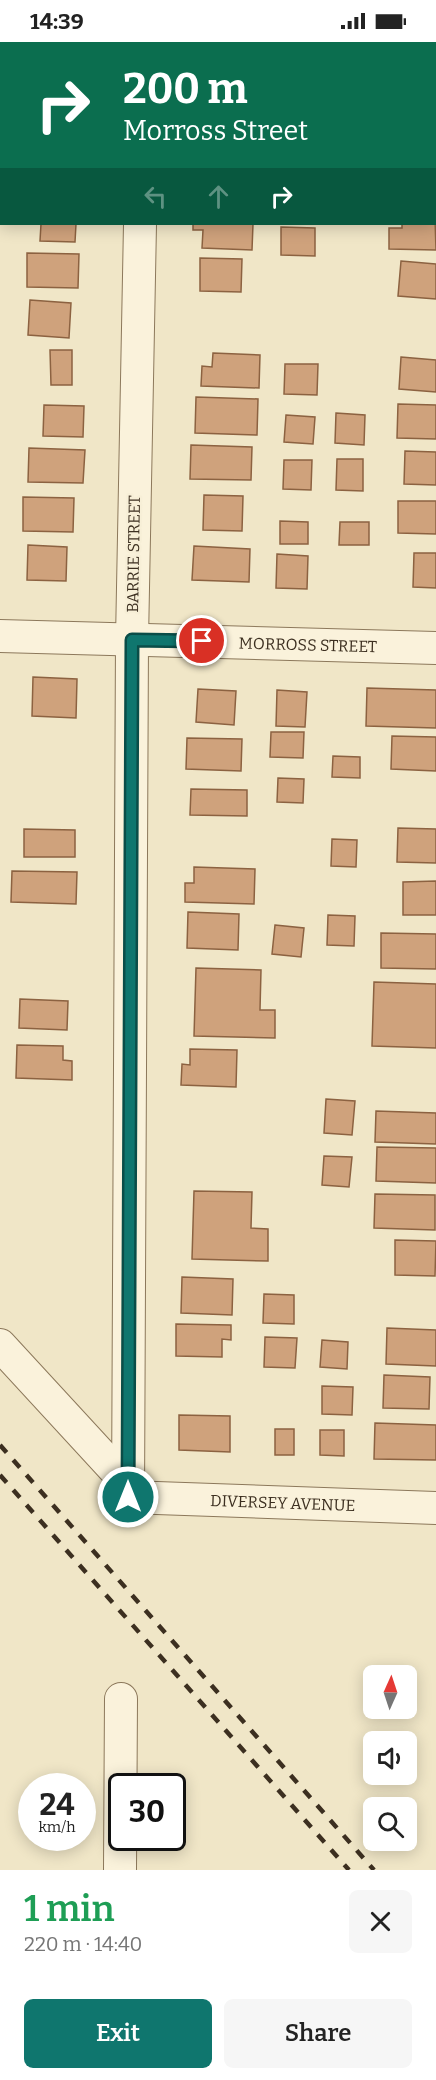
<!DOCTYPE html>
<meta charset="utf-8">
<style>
:root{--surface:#fff;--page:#f6f6f6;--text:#222;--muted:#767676;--accent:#0f766e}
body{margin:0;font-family:Bitter,serif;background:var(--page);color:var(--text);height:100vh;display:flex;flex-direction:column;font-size:22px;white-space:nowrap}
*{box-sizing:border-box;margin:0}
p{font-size:20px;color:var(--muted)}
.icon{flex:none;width:33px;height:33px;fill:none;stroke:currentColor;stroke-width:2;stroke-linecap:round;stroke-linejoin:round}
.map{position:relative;height:1828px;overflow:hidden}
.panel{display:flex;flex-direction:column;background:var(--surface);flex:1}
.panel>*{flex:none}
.banner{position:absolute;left:0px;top:0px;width:436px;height:183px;box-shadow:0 3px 15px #0003;background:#0b6e4f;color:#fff;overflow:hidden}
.needle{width:39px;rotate:3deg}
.fabs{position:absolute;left:363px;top:1623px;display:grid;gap:12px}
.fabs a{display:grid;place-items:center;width:54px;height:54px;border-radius:9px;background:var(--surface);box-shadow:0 3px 15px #0003;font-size:30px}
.speed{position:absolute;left:18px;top:1731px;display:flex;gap:12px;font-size:30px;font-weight:700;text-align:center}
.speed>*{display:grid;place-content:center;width:78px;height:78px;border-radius:50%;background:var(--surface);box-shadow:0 3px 15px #0003;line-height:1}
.speed small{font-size:15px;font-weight:400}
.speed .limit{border:3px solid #111;border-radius:9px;background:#fff;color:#111}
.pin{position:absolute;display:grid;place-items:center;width:51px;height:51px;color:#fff;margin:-26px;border:3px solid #fff;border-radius:50%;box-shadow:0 2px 6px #0007}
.me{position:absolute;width:66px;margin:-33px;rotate:0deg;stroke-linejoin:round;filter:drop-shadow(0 0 4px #0008)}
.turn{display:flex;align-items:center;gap:21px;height:126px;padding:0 24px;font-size:27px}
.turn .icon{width:78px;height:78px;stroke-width:2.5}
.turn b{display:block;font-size:42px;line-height:51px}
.lanes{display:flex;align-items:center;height:57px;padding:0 24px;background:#0003;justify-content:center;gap:30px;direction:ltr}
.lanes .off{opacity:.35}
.round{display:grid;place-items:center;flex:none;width:63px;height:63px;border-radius:9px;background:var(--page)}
.overview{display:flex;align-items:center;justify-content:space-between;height:102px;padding:0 24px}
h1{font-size:36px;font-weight:600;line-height:45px;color:#1e9e55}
.cta{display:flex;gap:12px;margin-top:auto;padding:12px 24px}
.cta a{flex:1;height:69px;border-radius:9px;background:var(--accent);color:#fff;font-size:24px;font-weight:600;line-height:69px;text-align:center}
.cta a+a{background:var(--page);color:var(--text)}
.status{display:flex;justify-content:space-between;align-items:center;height:42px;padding:0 30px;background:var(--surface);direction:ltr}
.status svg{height:16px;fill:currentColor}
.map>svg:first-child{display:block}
</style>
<div class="status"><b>14:39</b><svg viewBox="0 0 49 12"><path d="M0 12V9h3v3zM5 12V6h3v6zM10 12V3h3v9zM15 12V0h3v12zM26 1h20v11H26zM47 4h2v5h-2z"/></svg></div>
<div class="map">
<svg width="436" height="1828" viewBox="0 0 436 1828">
<rect width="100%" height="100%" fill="#f0e6c7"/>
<g fill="#cfa27c" stroke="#8c6241" stroke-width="1.5">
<path d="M 435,177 L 436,208 L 389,207 L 389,186 L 402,186 L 402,182 L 435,182 Z"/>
<path d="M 41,182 L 76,182 L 75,200 L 40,199 Z"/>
<path d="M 193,182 L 253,182 L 252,208 L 202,206 L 203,188 L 193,188 Z"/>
<path d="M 281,185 L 315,186 L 315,214 L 281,213 Z"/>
<path d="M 27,211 L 79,212 L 78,246 L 27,245 Z"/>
<path d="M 200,216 L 242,217 L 241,250 L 200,249 Z"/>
<path d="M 401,219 L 436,222 L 436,257 L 398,254 Z"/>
<path d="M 30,258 L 71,261 L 69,296 L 28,293 Z"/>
<path d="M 50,308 L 72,308 L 72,343 L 51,343 Z"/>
<path d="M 213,311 L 260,313 L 259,346 L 201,344 L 202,324 L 212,325 Z"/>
<path d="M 401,315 L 436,318 L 436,350 L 399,347 Z"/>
<path d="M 285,322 L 318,322 L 317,353 L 284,352 Z"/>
<path d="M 196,355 L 258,357 L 257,393 L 195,391 Z"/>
<path d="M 398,362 L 436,363 L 436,397 L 397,396 Z"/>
<path d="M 44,363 L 84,364 L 83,395 L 43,394 Z"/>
<path d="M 336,371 L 365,373 L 364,403 L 335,401 Z"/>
<path d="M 286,373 L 315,375 L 313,402 L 284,400 Z"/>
<path d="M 191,403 L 252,405 L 251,438 L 190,437 Z"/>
<path d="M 29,406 L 85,408 L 83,441 L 28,440 Z"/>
<path d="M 405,409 L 436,410 L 436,443 L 404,442 Z"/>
<path d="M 337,417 L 363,417 L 363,449 L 336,448 Z"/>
<path d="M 284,418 L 312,418 L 311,448 L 283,447 Z"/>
<path d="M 204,453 L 243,454 L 242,489 L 203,488 Z"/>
<path d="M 23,455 L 74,456 L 73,490 L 23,489 Z"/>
<path d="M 398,459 L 436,459 L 436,492 L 398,491 Z"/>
<path d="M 280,479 L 308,480 L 308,502 L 280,502 Z"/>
<path d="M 340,480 L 369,480 L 369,503 L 339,503 Z"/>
<path d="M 28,503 L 67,505 L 66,539 L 27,538 Z"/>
<path d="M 194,504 L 250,507 L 249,540 L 192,538 Z"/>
<path d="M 414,511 L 436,511 L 436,546 L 413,545 Z"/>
<path d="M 277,512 L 308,514 L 307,547 L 276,546 Z"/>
<path d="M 33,635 L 77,637 L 76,676 L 32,674 Z"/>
<path d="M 367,646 L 436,648 L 436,686 L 366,684 Z"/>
<path d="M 198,647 L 236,649 L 234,683 L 196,680 Z"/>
<path d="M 277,648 L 307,650 L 305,685 L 276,684 Z"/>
<path d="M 271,690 L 304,690 L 303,716 L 270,715 Z"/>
<path d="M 392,694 L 436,695 L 436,729 L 391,727 Z"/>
<path d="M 187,696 L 242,697 L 241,729 L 186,727 Z"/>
<path d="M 333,714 L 360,715 L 360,736 L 332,735 Z"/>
<path d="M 278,736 L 304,737 L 303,761 L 277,760 Z"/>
<path d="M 191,747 L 247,748 L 247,774 L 190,773 Z"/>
<path d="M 398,786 L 436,787 L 436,821 L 397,820 Z"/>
<path d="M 24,787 L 75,788 L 75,815 L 24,815 Z"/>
<path d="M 332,797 L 357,798 L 356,825 L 331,824 Z"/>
<path d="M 194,825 L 255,827 L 254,862 L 185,860 L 185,841 L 194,841 Z"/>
<path d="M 12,829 L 77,830 L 76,862 L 11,860 Z"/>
<path d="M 436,839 L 436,873 L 403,873 L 403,840 Z"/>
<path d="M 188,870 L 239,872 L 238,908 L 187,906 Z"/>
<path d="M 328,873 L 355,874 L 354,904 L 327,903 Z"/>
<path d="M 275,883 L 304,886 L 301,915 L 272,912 Z"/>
<path d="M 381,891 L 436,892 L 436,927 L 381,926 Z"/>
<path d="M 196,926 L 261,928 L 260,968 L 275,968 L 275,996 L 194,994 Z"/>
<path d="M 374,940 L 436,942 L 436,1006 L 372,1004 Z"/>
<path d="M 20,957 L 68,959 L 67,988 L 19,986 Z"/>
<path d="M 17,1003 L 63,1004 L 63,1018 L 72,1019 L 72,1038 L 16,1036 Z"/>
<path d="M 190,1007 L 237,1008 L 236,1045 L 181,1043 L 182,1022 L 190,1023 Z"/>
<path d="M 326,1057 L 355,1059 L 352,1093 L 324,1091 Z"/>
<path d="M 376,1069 L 436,1071 L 436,1102 L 375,1100 Z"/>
<path d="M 377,1105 L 436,1106 L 436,1141 L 376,1139 Z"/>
<path d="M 324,1114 L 352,1115 L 349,1145 L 322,1143 Z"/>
<path d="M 194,1149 L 252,1150 L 251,1186 L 268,1187 L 268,1219 L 192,1217 Z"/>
<path d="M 375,1152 L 435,1153 L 435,1188 L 374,1186 Z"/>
<path d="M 395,1198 L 436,1199 L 435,1234 L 395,1233 Z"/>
<path d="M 182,1235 L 233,1237 L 232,1273 L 181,1271 Z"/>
<path d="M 264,1252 L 294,1253 L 294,1282 L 263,1281 Z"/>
<path d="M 176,1282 L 231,1283 L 231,1298 L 222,1297 L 222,1315 L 176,1314 Z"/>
<path d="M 387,1286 L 436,1288 L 436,1324 L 386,1322 Z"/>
<path d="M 265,1295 L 297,1296 L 295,1326 L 264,1325 Z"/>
<path d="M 322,1298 L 348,1300 L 347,1327 L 320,1325 Z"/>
<path d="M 384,1333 L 430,1335 L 429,1367 L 383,1366 Z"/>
<path d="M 322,1344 L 353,1345 L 352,1373 L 322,1372 Z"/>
<path d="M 179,1373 L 230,1374 L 230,1410 L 179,1408 Z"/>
<path d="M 375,1381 L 436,1383 L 436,1418 L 374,1417 Z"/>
<rect x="275" y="1387" width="19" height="26"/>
<path d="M 320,1388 L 344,1388 L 344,1414 L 320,1413 Z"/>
</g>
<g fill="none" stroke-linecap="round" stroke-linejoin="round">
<g stroke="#8c785b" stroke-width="34">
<g id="minor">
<path d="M 144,2 L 144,0"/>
<path id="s1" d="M 140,182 L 132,598 L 128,1455 L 436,1466"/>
<path id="s2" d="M 0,594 L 436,606"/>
<path d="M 0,1303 L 128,1442"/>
<path d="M 120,1828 L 121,1657"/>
</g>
</g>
<use href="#minor" stroke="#faf2db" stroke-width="32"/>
<g stroke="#3c2f20" stroke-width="4.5" stroke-dasharray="10 10" stroke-linecap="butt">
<path d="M 0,1403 L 374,1828"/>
<path d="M 0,1433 L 349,1828"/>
</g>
</g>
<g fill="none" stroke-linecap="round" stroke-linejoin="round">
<g stroke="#0a4d48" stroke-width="15">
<path id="route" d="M 128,1455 L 132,598 L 202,599"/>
</g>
<use href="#route" stroke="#0f766e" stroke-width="10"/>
</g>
<g text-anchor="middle" stroke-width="5" stroke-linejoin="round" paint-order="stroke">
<g font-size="16" fill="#3c2f20" stroke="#f7efd7">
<text transform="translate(133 512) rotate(-89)" y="6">BARRIE STREET</text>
<text dy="6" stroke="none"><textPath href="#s2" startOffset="308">MORROSS STREET</textPath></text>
<text dy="6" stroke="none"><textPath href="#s1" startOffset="1428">DIVERSEY AVENUE</textPath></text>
</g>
</g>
</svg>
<div class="fabs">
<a><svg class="needle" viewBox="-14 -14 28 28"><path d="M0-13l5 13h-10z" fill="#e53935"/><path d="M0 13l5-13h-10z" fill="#767676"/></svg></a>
<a><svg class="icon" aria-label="sound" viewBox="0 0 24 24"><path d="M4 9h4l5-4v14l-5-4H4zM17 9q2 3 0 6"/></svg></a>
<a><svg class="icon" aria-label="search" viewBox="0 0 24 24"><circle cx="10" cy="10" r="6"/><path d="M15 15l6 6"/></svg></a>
</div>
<div class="speed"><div>24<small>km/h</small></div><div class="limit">30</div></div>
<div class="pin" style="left:202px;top:599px;background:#d93025"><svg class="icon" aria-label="arrive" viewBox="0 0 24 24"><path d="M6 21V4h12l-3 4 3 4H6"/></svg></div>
<svg class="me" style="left:128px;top:1455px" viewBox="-20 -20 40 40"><circle r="17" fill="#0f766e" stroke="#fff" stroke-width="3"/><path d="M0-11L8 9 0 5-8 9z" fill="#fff"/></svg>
<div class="banner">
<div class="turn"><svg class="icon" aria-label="right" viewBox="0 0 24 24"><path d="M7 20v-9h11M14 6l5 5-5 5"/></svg><div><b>200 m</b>Morross Street</div></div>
<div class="lanes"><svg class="icon off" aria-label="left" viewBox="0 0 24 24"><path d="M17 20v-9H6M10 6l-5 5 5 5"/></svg><svg class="icon off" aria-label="ahead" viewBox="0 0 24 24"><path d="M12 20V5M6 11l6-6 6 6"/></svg><svg class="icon" aria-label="right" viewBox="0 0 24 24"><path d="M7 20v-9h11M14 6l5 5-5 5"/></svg></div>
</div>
</div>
<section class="panel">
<div class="overview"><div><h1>1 min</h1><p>220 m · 14:40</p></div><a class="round"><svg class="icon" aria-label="close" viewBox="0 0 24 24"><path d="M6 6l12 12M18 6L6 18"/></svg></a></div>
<div class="cta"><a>Exit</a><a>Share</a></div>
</section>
